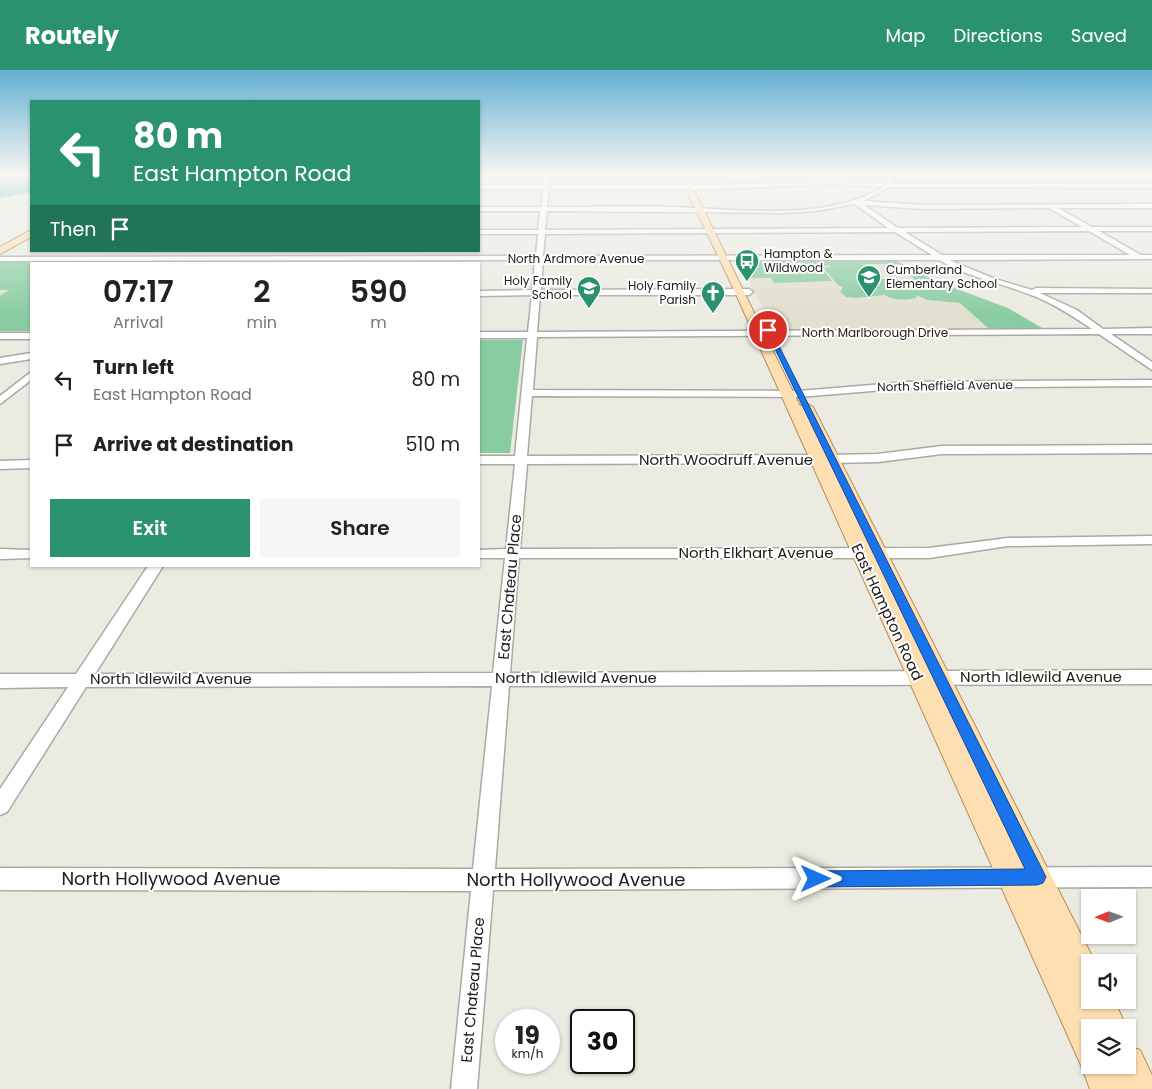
<!DOCTYPE html>
<style>
:root{--surface:#fff;--page:#f6f6f6;--text:#222;--muted:#767676;--accent:#2b926f}
body{margin:0;font-family:Poppins,sans-serif;background:var(--page);color:var(--text);height:100vh;display:flex;flex-direction:column;font-size:19px;white-space:nowrap}
*{box-sizing:border-box;margin:0}
p{font-size:16px;color:var(--muted)}
.icon{flex:none;width:28px;height:28px;fill:none;stroke:currentColor;stroke-width:2;stroke-linecap:round;stroke-linejoin:round}
.map{position:relative;flex:1;overflow:hidden}
.sheet{position:absolute;left:30px;top:192px;width:450px;height:305px;display:flex;flex-direction:column;background:var(--surface);border-radius:0px;box-shadow:0 1px 4px #0004}
.sheet>*{flex:none}
.guide{position:absolute;left:30px;top:30px;width:450px;height:152px;border-radius:0px;box-shadow:0 1px 4px #0004;background:#2b926f;color:#fff;overflow:hidden}
.needle{width:32px;rotate:269deg}
.tools{position:absolute;left:1081px;top:819px;display:grid;gap:10px}
.tools a{display:grid;place-items:center;width:55px;height:55px;border-radius:0px;background:var(--surface);box-shadow:0 1px 4px #0004;font-size:25px}
.speed{position:absolute;left:495px;top:939px;display:flex;gap:10px;font-size:25px;font-weight:700;text-align:center}
.speed>*{display:grid;place-content:center;width:65px;height:65px;border-radius:50%;background:var(--surface);box-shadow:0 1px 4px #0004;line-height:1}
.speed small{font-size:12px;font-weight:400}
.speed .limit{border:2px solid #111;border-radius:8px;background:#fff;color:#111}
.pin{position:absolute;display:grid;place-items:center;width:42px;height:42px;color:#fff;margin:-21px;border:2px solid #fff;border-radius:50%;box-shadow:0 1px 5px #0007}
.me{position:absolute;width:55px;margin:-28px;rotate:90deg;stroke-linejoin:round;filter:drop-shadow(0 0 4px #0008)}
.turn{display:flex;align-items:center;gap:18px;height:105px;padding:0 20px;font-size:22px}
.turn .icon{width:65px;height:65px;stroke-width:2.5}
.turn b{display:block;font-size:35px;line-height:42px}
.then{display:flex;align-items:center;height:48px;padding:0 20px;background:#0003;gap:10px;font-size:19px}
.eta{display:flex;justify-content:space-evenly;align-items:center;height:85px;text-align:center}
.eta b{font-size:30px;font-weight:600;line-height:35px}
.button{display:flex;gap:10px;margin-top:auto;padding:10px 20px}
.button a{flex:1;height:58px;border-radius:0px;background:var(--accent);color:#fff;font-size:20px;font-weight:600;line-height:58px;text-align:center}
.button a+a{background:var(--page);color:var(--text)}
ul{padding:0;list-style:none}
li{display:flex;align-items:center;gap:15px;height:65px;padding:0 20px}
li div{flex:1}
li b{display:block;font-size:19px}
li em{font-style:normal}
header{display:flex;align-items:center;gap:30px;box-sizing:border-box;height:70px;padding:0 25px;background:var(--accent);color:#fff}
header strong{font-size:24px}
nav{display:flex;gap:28px;margin-inline-start:auto;font-size:18px}
.map>svg:first-child{display:block}
</style>
<header>
<strong>Routely</strong>
<nav><a>Map</a><a>Directions</a><a>Saved</a></nav>
</header>
<div class="map">
<svg width="1152" height="1019" viewBox="0 0 1152 1019">
<rect width="100%" height="100%" fill="#ecebe2"/>
<g fill="#e3dfcf">
<path d="M 0,191 L 348,191 L 346,194 L 31,194 L 31,261 L 0,261 Z"/>
<path d="M 897,191 L 935,211 L 1008,238 L 1042,258 L 774,260 L 739,192 Z"/>
</g>
<g fill="#89cca1" fill-rule="evenodd">
<path d="M 0,191 L 179,191 L 176,194 L 31,194 L 31,261 L 0,261 L 0,226 L 9,220 L 0,220 Z"/>
<path d="M 816,191 L 832,211 L 774,213 L 771,208 L 747,208 L 739,192 Z"/>
<path d="M 818,191 L 897,191 L 935,211 L 1008,238 L 1042,258 L 988,258 L 960,233 L 928,230 L 916,225 L 917,228 C 907,230 893,231 885,225 L 855,228 L 846,227 L 840,222 L 843,217 L 839,216 L 823,198 L 830,197 L 830,195 L 822,197 ZM 865,194 L 899,194 L 914,209 L 879,209 Z"/>
<path d="M 479,270 L 523,270 L 510,383 L 479,383 Z"/>
</g>
<path fill="#3eaab1" d="M 0,104 L 31,104 L 31,122 L 0,128 Z"/>
<g fill="none" stroke-linecap="round" stroke-linejoin="round">
<g stroke="#aba9a1" stroke-width="3">
<g id="minor">
<path d="M 544,104 L 550,104 L 549,115 L 719,115 L 833,110 L 886,113 L 887,104 L 893,104 L 891,114 L 1152,114 L 1152,118 L 890,117 L 863,131 L 923,135 L 1152,134 L 1152,138 L 1058,138 L 1092,157 L 1152,157 L 1152,161 L 1099,161 L 1141,185 L 1152,185 L 1152,189 L 949,190 L 995,209 L 1032,220 L 1036,218 L 1152,219 L 1152,223 L 1040,223 L 1077,240 L 1103,259 L 1152,258 L 1152,264 L 1111,264 L 1152,292 L 1152,300 L 1099,264 L 537,267 L 533,320 L 799,321 L 908,312 L 1152,310 L 1152,316 L 908,318 L 799,327 L 532,326 L 527,386 L 832,385 L 878,384 L 942,376 L 1152,375 L 1152,383 L 942,384 L 878,392 L 832,393 L 527,394 L 520,479 L 929,478 L 1008,468 L 1152,466 L 1152,474 L 1008,476 L 929,488 L 519,488 L 510,603 L 1152,600 L 1152,614 L 509,616 L 495,799 L 1152,797 L 1152,817 L 493,820 L 477,1019 L 451,1019 L 471,821 L 0,820 L 0,798 L 473,799 L 492,616 L 86,617 L 7,742 L 0,745 L 0,719 L 68,617 L 0,618 L 0,604 L 76,604 L 148,496 L 163,496 L 95,604 L 493,603 L 505,488 L 479,488 L 479,480 L 506,479 L 515,394 L 479,394 L 479,386 L 515,386 L 527,268 L 479,268 L 479,262 L 528,262 L 532,225 L 479,226 L 479,221 L 532,220 L 535,190 L 0,191 L 0,187 L 536,186 L 538,164 L 479,164 L 479,160 L 538,160 L 540,141 L 479,141 L 479,137 L 541,137 L 543,119 L 479,119 L 479,115 L 543,115 ZM 833,114 L 883,117 C 826,152 738,139 673,137 C 631,136 589,137 547,137 L 549,119 L 719,119 ZM 855,134 L 888,158 L 545,160 L 547,141 L 784,143 L 815,141 ZM 864,135 L 923,139 L 1049,138 L 1082,157 L 898,158 ZM 1089,161 L 1130,185 L 942,185 L 905,162 ZM 895,162 L 932,185 L 543,186 L 545,164 ZM 543,190 L 939,190 C 969,208 1002,213 1034,226 C 1054,234 1073,246 1092,259 L 537,262 L 540,225 L 749,225 L 753,222 L 749,219 L 541,220 Z"/>
<rect x="0" y="263" width="31" height="6"/>
<path d="M 31,283 L 31,289 L 0,294 L 0,288 Z"/>
<path d="M 31,302 L 31,310 L 0,334 L 0,326 Z"/>
<path d="M 31,390 L 31,398 L 0,399 L 0,391 Z"/>
<path d="M 0,479 L 31,480 L 31,488 L 0,489 Z"/>
</g>
</g>
<g stroke="#b08e5d" stroke-width="2">
<g id="major">
<path d="M 679,104 L 686,104 L 800,336 L 806,333 L 813,337 L 1095,892 L 1090,892 L 1090,930 L 1114,930 L 1127,958 L 1090,958 L 1090,995 L 1128,995 L 1128,976 L 1140,980 L 1152,1005 L 1152,1019 L 1090,1019 L 1080,993 L 735,222 Z"/>
<path d="M 31,160 L 31,167 L 0,184 L 0,177 Z"/>
</g>
</g>
<use href="#minor" fill="#fff" fill-rule="evenodd"/>
<use href="#major" fill="#fedfb2" fill-rule="evenodd"/>
</g>
<linearGradient id="sky" x2="0" y2="1"><stop stop-color="#64b0d2"/><stop offset="0.42" stop-color="#f6f6f2"/><stop offset="1" stop-color="#f6f6f2" stop-opacity="0"/></linearGradient>
<rect width="1152" height="247" fill="url(#sky)"/>
<path fill="#1a73e8" stroke="#114b97" d="M 765,258 L 771,260 L 1043,801 L 1046,807 L 1043,813 L 1037,815 L 816,817 L 810,814 L 808,809 L 810,803 L 816,801 L 1025,799 Z"/>
<defs>
<g id="bus-pin" transform="scale(1.25)"><path d="M0 17L-7.5 6A9.5 9.5 0 1 1 7.5 6Z" fill="#2b926f" stroke="#fff"/><path d="M-5-6H5V4H4V6H2V4H-2V6H-4V4H-5ZM-3.5-4V0h7V-4ZM-3.5 1.2v1.5H-2V1.2ZM2 1.2v1.5H3.5V1.2Z" fill="#fff"/></g>
<g id="school-pin" transform="scale(1.25)"><path d="M0 17L-7.5 6A9.5 9.5 0 1 1 7.5 6Z" fill="#2b926f" stroke="#fff"/><path d="M0-5L7-2L0 1L-7-2ZM-4 1L0 2.5L4 1V4Q0 6-4 4Z" fill="#fff"/></g>
<g id="church-pin" transform="scale(1.25)"><path d="M0 17L-7.5 6A9.5 9.5 0 1 1 7.5 6Z" fill="#2b926f" stroke="#fff"/><path d="M-1.2-6h2.4v3.5h3.3v2.4h-3.3V6h-2.4V-.1h-3.3v-2.4h3.3Z" fill="#fff"/></g>
</defs>
<g fill-rule="evenodd">
<use href="#bus-pin" x="747" y="191"/>
<use href="#school-pin" x="869" y="207"/>
<use href="#school-pin" x="589" y="218"/>
<use href="#church-pin" x="713" y="223"/>
</g>
<g text-anchor="middle" stroke-width="4" stroke-linejoin="round" paint-order="stroke">
<g font-size="12" fill="#21201d" stroke="#fff" text-anchor="start">
<text x="764" y="188">Hampton &amp;<tspan x="764" dy="14">Wildwood</tspan></text>
<text x="886" y="204">Cumberland<tspan x="886" dy="14">Elementary School</tspan></text>
<text x="572" y="215" text-anchor="end">Holy Family<tspan x="572" dy="14">School</tspan></text>
<text x="696" y="220" text-anchor="end">Holy Family<tspan x="696" dy="14">Parish</tspan></text>
</g>
<g font-size="12" fill="#21201d" stroke="#fff">
<text x="576" y="193">North Ardmore Avenue</text>
<text x="875" y="267">North Marlborough Drive</text>
<text transform="translate(945 316) rotate(-1)" y="4">North Sheffield Avenue</text>
</g>
<g font-size="15" fill="#21201d" stroke="#fff">
<text x="726" y="395">North Woodruff Avenue</text>
<text x="756" y="488">North Elkhart Avenue</text>
<text transform="translate(510 517) rotate(-85)" y="5">East Chateau Place</text>
<text transform="translate(887 542) rotate(65)" y="5">East Hampton Road</text>
<text x="1041" y="612">North Idlewild Avenue</text>
<text x="576" y="613">North Idlewild Avenue</text>
<text x="171" y="614">North Idlewild Avenue</text>
<text transform="translate(473 920) rotate(-85)" y="5">East Chateau Place</text>
</g>
<g font-size="18" fill="#21201d" stroke="#fff">
<text x="171" y="815">North Hollywood Avenue</text>
<text x="576" y="816">North Hollywood Avenue</text>
</g>
</g>
</svg>
<div class="tools">
<a><svg class="needle" viewBox="-14 -14 28 28"><path d="M0-13l5 13h-10z" fill="#e53935"/><path d="M0 13l5-13h-10z" fill="#767676"/></svg></a>
<a><svg class="icon" aria-label="sound" viewBox="0 0 24 24"><path d="M4 9h4l5-4v14l-5-4H4zM17 9q2 3 0 6"/></svg></a>
<a><svg class="icon" aria-label="layers" viewBox="0 0 24 24"><path d="M12 4l9 5-9 5-9-5zM3 14l9 5 9-5"/></svg></a>
</div>
<div class="speed"><div>19<small>km/h</small></div><div class="limit">30</div></div>
<div class="pin" style="left:768px;top:260px;background:#d93025"><svg class="icon" aria-label="arrive" viewBox="0 0 24 24"><path d="M6 21V4h12l-3 4 3 4H6"/></svg></div>
<svg class="me" style="left:816px;top:809px" viewBox="-20 -20 40 40"><path d="M0-17L14 15 0 8-14 15z" fill="#1a73e8" stroke="#fff" stroke-width="4"/></svg>
<div class="guide">
<div class="turn"><svg class="icon" aria-label="left" viewBox="0 0 24 24"><path d="M17 20v-9H6M10 6l-5 5 5 5"/></svg><div><b>80 m</b>East Hampton Road</div></div>
<div class="then">Then<svg class="icon" aria-label="arrive" viewBox="0 0 24 24"><path d="M6 21V4h12l-3 4 3 4H6"/></svg></div>
</div>
<section class="sheet">
<div class="eta">
<div><b>07:17</b><p>Arrival</p></div>
<div><b>2</b><p>min</p></div>
<div><b>590</b><p>m</p></div>
</div>
<ul>
<li><svg class="icon" aria-label="left" viewBox="0 0 24 24"><path d="M17 20v-9H6M10 6l-5 5 5 5"/></svg><div><b>Turn left</b><p>East Hampton Road</p></div><em>80 m</em></li>
<li><svg class="icon" aria-label="arrive" viewBox="0 0 24 24"><path d="M6 21V4h12l-3 4 3 4H6"/></svg><div><b>Arrive at destination</b></div><em>510 m</em></li>
</ul>
<div class="button"><a>Exit</a><a>Share</a></div>
</section>
</div>
